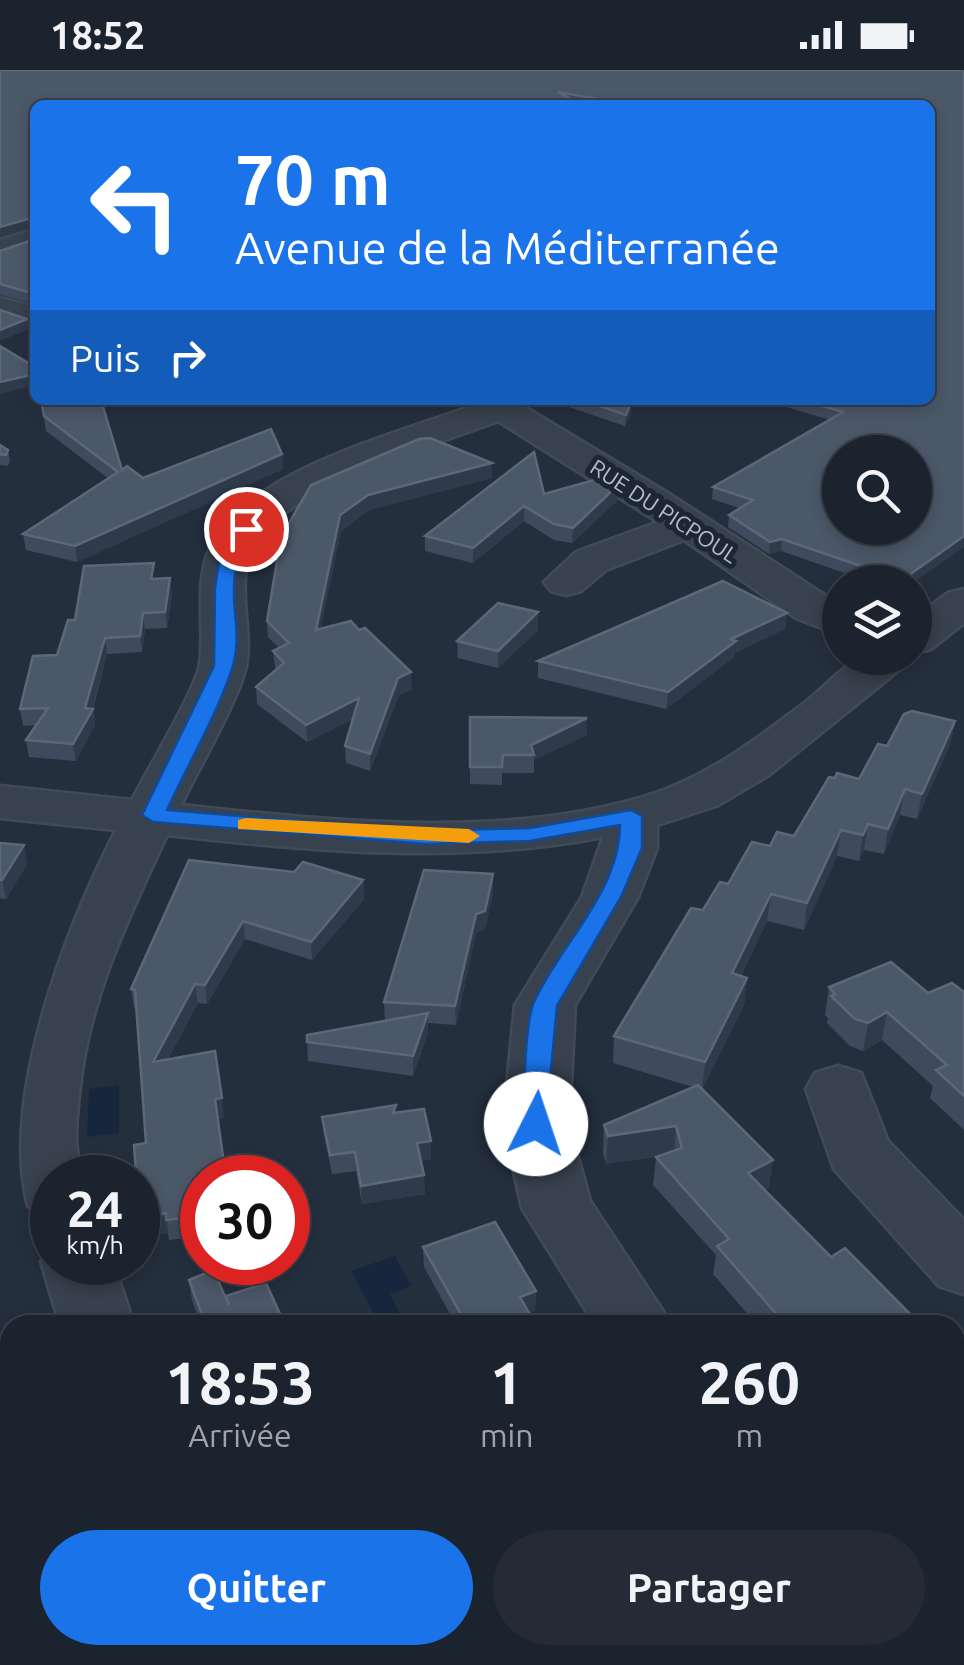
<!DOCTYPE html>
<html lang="fr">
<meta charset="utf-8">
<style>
:root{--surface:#1b232e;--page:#242b36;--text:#f1f3f6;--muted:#a0a4aa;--line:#39404a;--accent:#1a73e8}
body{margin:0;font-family:Ubuntu,sans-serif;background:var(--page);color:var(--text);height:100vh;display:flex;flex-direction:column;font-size:38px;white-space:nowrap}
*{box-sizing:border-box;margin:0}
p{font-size:32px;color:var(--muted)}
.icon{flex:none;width:55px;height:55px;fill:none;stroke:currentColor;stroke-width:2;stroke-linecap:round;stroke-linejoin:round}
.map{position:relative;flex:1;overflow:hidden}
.drawer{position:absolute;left:0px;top:1245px;width:965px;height:350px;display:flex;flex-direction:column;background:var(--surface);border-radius:30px 30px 0 0;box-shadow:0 5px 15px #0003,0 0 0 2px var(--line)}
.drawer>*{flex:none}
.banner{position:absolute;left:30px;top:30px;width:905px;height:305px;border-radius:15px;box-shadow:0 5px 15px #0003,0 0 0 2px var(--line);background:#1a73e8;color:#fff;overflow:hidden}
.buttons{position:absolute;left:822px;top:365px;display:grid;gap:20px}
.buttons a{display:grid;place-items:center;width:110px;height:110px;border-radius:50%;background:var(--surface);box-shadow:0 5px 15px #0003,0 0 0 2px var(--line);font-size:50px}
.speed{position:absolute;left:30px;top:1085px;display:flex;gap:20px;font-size:50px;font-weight:700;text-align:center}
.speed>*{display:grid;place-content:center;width:130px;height:130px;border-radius:50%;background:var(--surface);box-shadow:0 5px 15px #0003,0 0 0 2px var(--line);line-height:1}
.speed small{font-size:25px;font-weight:400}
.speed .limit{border:15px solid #d22;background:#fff;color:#111}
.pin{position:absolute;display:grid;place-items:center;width:85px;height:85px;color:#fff;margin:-42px;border:5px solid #fff;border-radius:50%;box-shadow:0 2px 10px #0007}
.me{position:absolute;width:110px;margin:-55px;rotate:4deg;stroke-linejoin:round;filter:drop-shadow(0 0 8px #0008)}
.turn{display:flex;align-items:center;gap:35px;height:210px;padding:0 40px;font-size:45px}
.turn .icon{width:130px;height:130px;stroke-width:2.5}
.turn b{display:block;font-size:70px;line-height:85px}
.then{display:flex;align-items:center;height:95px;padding:0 40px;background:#0003;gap:20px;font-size:38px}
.eta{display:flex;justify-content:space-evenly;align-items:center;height:170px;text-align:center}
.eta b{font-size:60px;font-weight:700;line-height:70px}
.action{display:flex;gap:20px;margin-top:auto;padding:20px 40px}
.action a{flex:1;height:115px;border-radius:60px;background:var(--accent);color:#fff;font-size:40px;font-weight:700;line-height:115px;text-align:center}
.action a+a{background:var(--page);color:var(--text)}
.status{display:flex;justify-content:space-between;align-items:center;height:70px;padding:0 50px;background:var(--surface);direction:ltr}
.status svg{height:28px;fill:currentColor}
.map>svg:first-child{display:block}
</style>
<div class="status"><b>18:52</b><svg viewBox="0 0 49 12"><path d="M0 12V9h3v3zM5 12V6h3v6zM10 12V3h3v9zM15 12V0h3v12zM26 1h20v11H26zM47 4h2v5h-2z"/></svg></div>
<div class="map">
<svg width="964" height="1595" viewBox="0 0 964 1595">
<rect width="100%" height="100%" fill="#242f3e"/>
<g fill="#17263c">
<path d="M 119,1015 L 119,1063 L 87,1067 L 89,1019 Z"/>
<path d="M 395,1186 L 411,1216 L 390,1224 L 400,1244 L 378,1252 L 351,1201 Z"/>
</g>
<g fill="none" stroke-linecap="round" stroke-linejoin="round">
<g stroke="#414a57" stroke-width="5">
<g id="minor">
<path d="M 35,159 L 35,178 L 0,189 L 0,170 Z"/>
<path d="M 0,228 L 35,237 L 35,257 L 0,247 Z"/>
<path d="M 470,330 L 513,330 L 671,425 L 840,535 L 840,565 L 796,548 L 684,470 L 606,500 L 581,521 L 566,525 L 551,521 L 544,512 L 576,482 L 658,452 L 498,351 C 436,375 276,420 251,481 C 236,516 253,560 246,596 C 240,627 197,702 181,735 C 330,751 514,771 658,722 C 713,703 762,665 807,631 C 823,618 843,596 861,588 C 874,583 900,587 914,588 L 769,705 L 718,735 L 657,755 L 657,778 L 638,827 L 575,935 L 569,1054 L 590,1131 L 672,1255 L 595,1255 L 522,1138 L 503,1054 L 515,935 L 582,827 L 603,767 C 460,795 311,781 167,765 C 127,851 88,930 79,1025 C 76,1055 73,1078 83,1108 L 52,1108 L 52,1143 L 28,1136 C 0,1028 66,858 116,760 L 0,748 L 0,716 L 132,730 C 146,702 197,618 200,593 C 205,557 194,512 210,478 C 247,400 397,364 474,335 Z"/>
<path d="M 964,519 L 964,553 L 931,579 L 915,583 L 915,547 L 948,523 Z"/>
<path d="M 838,996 L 861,1003 L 888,1071 L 964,1150 L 964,1224 L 939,1216 L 834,1099 L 806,1019 L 815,1003 Z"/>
<path d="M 52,1172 L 52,1192 L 113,1192 L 134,1255 L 60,1255 L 41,1192 Z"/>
<path d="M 964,1297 L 964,1366 L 955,1369 L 955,1300 Z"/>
<path d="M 955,1562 L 964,1581 L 964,1595 L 878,1595 L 874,1585 L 955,1585 Z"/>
<path d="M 156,1585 L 244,1585 L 247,1595 L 159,1595 Z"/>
</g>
</g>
<use href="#minor" fill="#38414e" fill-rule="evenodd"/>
</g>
<g fill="#3f4b5c">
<path d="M 0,0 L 964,0 L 914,512 L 871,512 L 781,481 L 769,484 L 728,457 L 729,445 L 739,438 L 712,429 L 713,417 L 830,350 L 763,330 L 930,330 L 930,35 L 35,35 L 35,157 L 0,167 Z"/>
<path d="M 35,169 L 35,234 L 0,225 L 0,181 Z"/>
<path d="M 41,330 L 122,400 L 143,408 L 282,384 L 283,399 L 77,492 L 26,480 L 23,464 L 109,409 L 46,361 Z"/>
<path d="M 366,330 L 401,330 L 383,336 Z"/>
<path d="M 548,330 L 626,330 L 631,344 L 625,356 Z"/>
<path d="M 0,375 L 8,380 L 10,391 L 8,396 L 0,395 Z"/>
<path d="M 492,393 L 492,408 L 369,440 L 341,461 L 320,559 L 412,619 L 399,625 L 370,701 L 346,693 L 345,676 L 353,649 L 307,672 L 257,634 L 256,617 L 277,600 L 275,598 L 273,581 L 279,578 L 268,567 L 267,551 L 281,467 Z"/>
<path d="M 618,415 L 617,431 L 572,473 L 554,470 L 524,451 L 473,493 L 425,481 L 425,466 L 544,424 Z"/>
<path d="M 156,508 L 172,524 L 167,558 L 145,559 L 142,582 L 107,584 L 93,639 L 95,655 L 76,691 L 29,687 L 26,670 L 36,655 L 23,656 L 20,639 L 57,585 L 75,550 Z"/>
<path d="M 787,543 L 785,559 L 735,583 L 734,587 L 666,639 L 538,608 L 538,591 Z"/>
<path d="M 538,560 L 498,598 L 458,588 L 457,571 Z"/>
<path d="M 470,647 L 587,665 L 534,690 L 534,703 L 502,703 L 502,715 L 470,714 Z"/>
<path d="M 955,651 L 950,675 L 917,749 L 900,745 L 884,784 L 864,780 L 859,791 L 837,786 L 804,860 L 767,851 L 741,906 L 747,908 L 744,935 L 702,1019 L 769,1118 L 765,1120 L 831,1187 L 914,1248 L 913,1255 L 757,1255 L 713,1204 L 716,1185 L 653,1115 L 656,1087 L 661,1086 L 606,1094 L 603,1083 L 604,1055 L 693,1017 L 613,993 L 614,966 L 703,840 L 728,814 L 770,776 L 794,766 L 835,708 L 859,709 L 887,676 Z"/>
<path d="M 0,773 L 24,775 L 27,794 L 6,829 L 0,828 Z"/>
<path d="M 189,790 L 363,810 L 364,829 L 312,890 L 245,869 L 207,934 L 198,933 L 168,989 L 224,1048 L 218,1049 L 202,1108 L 202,1166 L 169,1170 L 168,1163 L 161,1164 L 158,1150 L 142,1152 L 138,1132 L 146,1073 L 136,939 L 134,938 L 131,919 Z"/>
<path d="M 493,804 L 493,823 L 485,859 L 476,863 L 456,955 L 428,953 L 428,963 L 413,1006 L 308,991 L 307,965 L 385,951 L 384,932 Z"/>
<path d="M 829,917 L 928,923 L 964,922 L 964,1060 L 930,1028 L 933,1016 L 882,970 L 863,981 L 850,976 L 827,953 L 828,948 L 825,945 Z"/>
<path d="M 396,1043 L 431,1071 L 431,1089 L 421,1091 L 425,1124 L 362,1134 L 356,1101 L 332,1104 L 324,1065 L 322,1047 Z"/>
<path d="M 423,1177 L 536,1221 L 535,1241 L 529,1243 L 536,1255 L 456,1255 L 424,1197 Z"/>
<path d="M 189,1210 L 227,1230 L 285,1255 L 201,1255 L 192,1230 Z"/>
<path d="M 964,1429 L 964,1536 L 955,1526 L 955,1433 Z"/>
<path d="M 349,1585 L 462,1585 L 462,1592 L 455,1595 L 353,1595 Z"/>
<path d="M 679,1585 L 783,1585 L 789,1595 L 678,1595 Z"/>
</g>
<g fill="#2f3b4b">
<path d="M 35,147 L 35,157 L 0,167 L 0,157 Z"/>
<path d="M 27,249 L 29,259 L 0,271 L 0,260 Z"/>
<path d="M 35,304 L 35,315 L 0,324 L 0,312 Z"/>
<path d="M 383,330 L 401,330 L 383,336 Z"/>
<path d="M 631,333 L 631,344 L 625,356 L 626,345 Z"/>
<path d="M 282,384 L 283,399 L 77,492 L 75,476 Z"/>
<path d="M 492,393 L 492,408 L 369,440 L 341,461 L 317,577 L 316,560 L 340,445 L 368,425 Z"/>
<path d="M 618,415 L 617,431 L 572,473 L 573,458 Z"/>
<path d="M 524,436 L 524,451 L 473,493 L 473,478 Z"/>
<path d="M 964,466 L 964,477 L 914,512 L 902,512 L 902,510 Z"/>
<path d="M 782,469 L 781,481 L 769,484 L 770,472 Z"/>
<path d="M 170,508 L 172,524 L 167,558 L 165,542 Z"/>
<path d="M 538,542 L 538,560 L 498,598 L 498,581 Z"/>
<path d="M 143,543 L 145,559 L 142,582 L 140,566 Z"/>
<path d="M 787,543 L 785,559 L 735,583 L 734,587 L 666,639 L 668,622 L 731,569 Z"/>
<path d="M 105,568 L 107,584 L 92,639 L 95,655 L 76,691 L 73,674 L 85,638 Z"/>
<path d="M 411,602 L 412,619 L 399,625 L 370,701 L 370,684 L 398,608 Z"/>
<path d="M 359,628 L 360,645 L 307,672 L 306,655 Z"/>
<path d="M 587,648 L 587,665 L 534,690 L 531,675 Z"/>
<path d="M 955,651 L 950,675 L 917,749 L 922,724 Z"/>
<path d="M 905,719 L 900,745 L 884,784 L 888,759 Z"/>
<path d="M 868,754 L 864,780 L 859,791 L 863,765 Z"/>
<path d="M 841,760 L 837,786 L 804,860 L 807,833 Z"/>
<path d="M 24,775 L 27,794 L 6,829 L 2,810 Z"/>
<path d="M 493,804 L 493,823 L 485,859 L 476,863 L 456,955 L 455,936 L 476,844 Z"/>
<path d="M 363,810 L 364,829 L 312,890 L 311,872 Z"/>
<path d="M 771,824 L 767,851 L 729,930 L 732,903 Z"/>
<path d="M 243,851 L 245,869 L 207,934 L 205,915 Z"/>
<path d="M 747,908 L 744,935 L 702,1020 L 705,992 Z"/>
<path d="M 195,914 L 198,933 L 156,1011 L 153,992 Z"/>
<path d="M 887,942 L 882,970 L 863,981 L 868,953 Z"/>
<path d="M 428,943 L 428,963 L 413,1006 L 413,986 Z"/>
<path d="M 222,1028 L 224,1048 L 218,1049 L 215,1029 Z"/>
<path d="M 676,1056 L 674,1084 L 606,1094 L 608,1066 Z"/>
<path d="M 431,1071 L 431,1089 L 417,1092 L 417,1073 Z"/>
<path d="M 773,1090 L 769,1118 L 744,1131 L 748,1103 Z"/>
<path d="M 424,1105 L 425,1124 L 362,1134 L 361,1116 Z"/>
<path d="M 166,1143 L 168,1163 L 161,1164 L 158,1145 Z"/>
<path d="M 536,1221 L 535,1241 L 519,1247 L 520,1227 Z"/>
<path d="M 914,1248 L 913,1255 L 900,1255 Z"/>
<path d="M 10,1568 L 10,1585 L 25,1585 L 0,1594 L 0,1572 Z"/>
<path d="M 433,1585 L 462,1585 L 462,1592 L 455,1595 L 412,1595 Z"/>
</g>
<g fill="#4b5868" stroke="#5c6777" stroke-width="2.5" fill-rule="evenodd">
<path d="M 0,0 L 964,0 L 964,466 L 902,510 L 782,469 L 770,472 L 729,445 L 753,430 L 713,417 L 843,342 L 802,330 L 930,330 L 930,35 L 632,35 L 558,22 L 582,35 L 35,35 L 35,147 L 0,157 ZM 840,382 L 915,382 L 915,458 L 840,458 Z"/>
<path d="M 35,169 L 35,224 L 0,214 L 0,181 Z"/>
<path d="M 0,240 L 27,249 L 0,260 Z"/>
<path d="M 0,276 L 35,297 L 35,304 L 0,312 Z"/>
<path d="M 41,330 L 101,330 L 122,400 L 127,396 L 143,408 L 271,359 L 282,384 L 75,476 L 23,464 L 118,402 L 44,346 Z"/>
<path d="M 582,330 L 626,330 L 631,333 L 626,345 Z"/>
<path d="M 430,368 L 492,393 L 368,425 L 340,445 L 316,560 L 351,551 L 359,560 L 365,558 L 411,602 L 398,608 L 370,684 L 345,676 L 359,628 L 306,655 L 256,617 L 284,593 L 273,581 L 289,573 L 267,551 L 281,467 L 311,415 L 419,369 Z"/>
<path d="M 0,375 L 8,380 L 6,385 L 0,384 Z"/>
<path d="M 534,382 L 544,424 L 605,407 L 618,415 L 573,458 L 554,454 L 524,436 L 473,478 L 425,466 Z"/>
<path d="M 154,493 L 151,509 L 170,508 L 165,542 L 143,543 L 140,566 L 105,568 L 85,638 L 93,639 L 73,674 L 26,670 L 48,638 L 20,639 L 33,586 L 57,585 L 68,550 L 75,550 L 84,496 Z"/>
<path d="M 723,511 L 787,543 L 731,569 L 736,571 L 668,622 L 538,591 Z"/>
<path d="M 498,533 L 538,542 L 498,581 L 457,571 Z"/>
<path d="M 912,641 L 955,651 L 922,724 L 905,719 L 888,759 L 868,754 L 863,765 L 841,760 L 807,833 L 771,824 L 732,903 L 747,908 L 705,992 L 614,966 L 691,838 L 703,840 L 720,812 L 728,814 L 752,772 L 770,776 L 777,762 L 794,766 L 829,707 L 835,708 L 837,703 L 859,709 L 878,674 L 887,676 L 904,644 Z"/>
<path d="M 470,647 L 587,648 L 531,675 L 534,685 L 503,685 L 502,697 L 470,697 Z"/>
<path d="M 0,773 L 24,775 L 2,810 L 0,810 Z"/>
<path d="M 189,790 L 294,802 L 303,792 L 363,810 L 311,872 L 243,851 L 205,915 L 195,914 L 153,992 L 215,981 L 222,1028 L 215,1029 L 226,1108 L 202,1108 L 202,1146 L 166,1150 L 166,1143 L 158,1145 L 157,1130 L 138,1132 L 134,1075 L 146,1073 L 135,920 L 131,919 Z"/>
<path d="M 424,800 L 493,804 L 485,841 L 476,844 L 455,936 L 384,932 Z"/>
<path d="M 891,892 L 928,923 L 952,913 L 964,922 L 964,1026 L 936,1000 L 947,995 L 887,942 L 868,953 L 855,949 L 831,926 L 835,924 L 829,917 Z"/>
<path d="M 428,943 L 413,986 L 307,972 L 307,965 Z"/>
<path d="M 698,1015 L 773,1090 L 748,1103 L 831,1187 L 845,1178 L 914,1248 L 900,1255 L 786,1255 L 717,1176 L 729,1169 L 656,1087 L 682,1078 L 676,1056 L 608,1066 L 604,1055 Z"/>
<path d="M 396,1035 L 393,1043 L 424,1039 L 431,1071 L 417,1073 L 424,1105 L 361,1116 L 355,1082 L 330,1085 L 322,1047 Z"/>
<path d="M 495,1152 L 536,1221 L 520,1227 L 536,1255 L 467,1255 L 423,1177 Z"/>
<path d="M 213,1200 L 229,1235 L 226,1226 L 266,1213 L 285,1255 L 206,1255 L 189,1210 Z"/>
<path d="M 964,1429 L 964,1456 L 955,1446 L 955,1433 Z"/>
<path d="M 964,1465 L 964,1498 L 955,1488 L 955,1471 Z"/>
<path d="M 10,1482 L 10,1568 L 0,1572 L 0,1486 Z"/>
<path d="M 355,1585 L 433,1585 L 412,1595 L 359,1595 Z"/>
<path d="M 682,1585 L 783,1585 L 789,1595 L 688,1595 Z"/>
</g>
<path fill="#1a73e8" stroke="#114b97" stroke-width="2.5" d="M 240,455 L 255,459 C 214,515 248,549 232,599 C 216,647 188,694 167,740 L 426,761 L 530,758 L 631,740 L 642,746 L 642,778 L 621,827 L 557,936 L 545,1061 L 536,1064 L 522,1054 C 525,1026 524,955 534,932 C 561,873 619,823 620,755 L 530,771 L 426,774 L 153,752 L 142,745 L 214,596 L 215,518 L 221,480 Z"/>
<path fill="#f59e0b" d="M 246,748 L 469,759 L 480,766 L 469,773 L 238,759 L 238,750 Z"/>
<g text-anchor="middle" stroke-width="10" stroke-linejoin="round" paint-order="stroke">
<g font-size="22" fill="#b4bcc9" stroke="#1d2633">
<text transform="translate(664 441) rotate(33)" y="8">RUE DU PICPOUL</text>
</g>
</g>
</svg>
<div class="buttons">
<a><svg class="icon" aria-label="search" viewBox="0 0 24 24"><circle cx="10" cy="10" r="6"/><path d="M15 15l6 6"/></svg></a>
<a><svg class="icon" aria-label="layers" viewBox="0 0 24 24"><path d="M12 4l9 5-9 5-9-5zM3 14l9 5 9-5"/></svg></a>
</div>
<div class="speed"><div>24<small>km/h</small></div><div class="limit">30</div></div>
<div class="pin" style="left:246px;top:459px;background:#d93025"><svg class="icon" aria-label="arrive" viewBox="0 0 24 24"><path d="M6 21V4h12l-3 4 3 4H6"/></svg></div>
<svg class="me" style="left:536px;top:1054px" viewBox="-20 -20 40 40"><circle r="19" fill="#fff"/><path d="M0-13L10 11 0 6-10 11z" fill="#1a73e8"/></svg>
<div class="banner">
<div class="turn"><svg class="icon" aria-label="left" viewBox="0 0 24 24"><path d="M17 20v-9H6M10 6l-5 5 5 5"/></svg><div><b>70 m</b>Avenue de la Méditerranée</div></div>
<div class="then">Puis<svg class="icon" aria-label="right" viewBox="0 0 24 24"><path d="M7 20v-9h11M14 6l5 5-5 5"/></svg></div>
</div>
<section class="drawer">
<div class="eta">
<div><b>18:53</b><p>Arrivée</p></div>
<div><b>1</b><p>min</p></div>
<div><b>260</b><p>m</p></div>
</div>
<div class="action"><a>Quitter</a><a>Partager</a></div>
</section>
</div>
